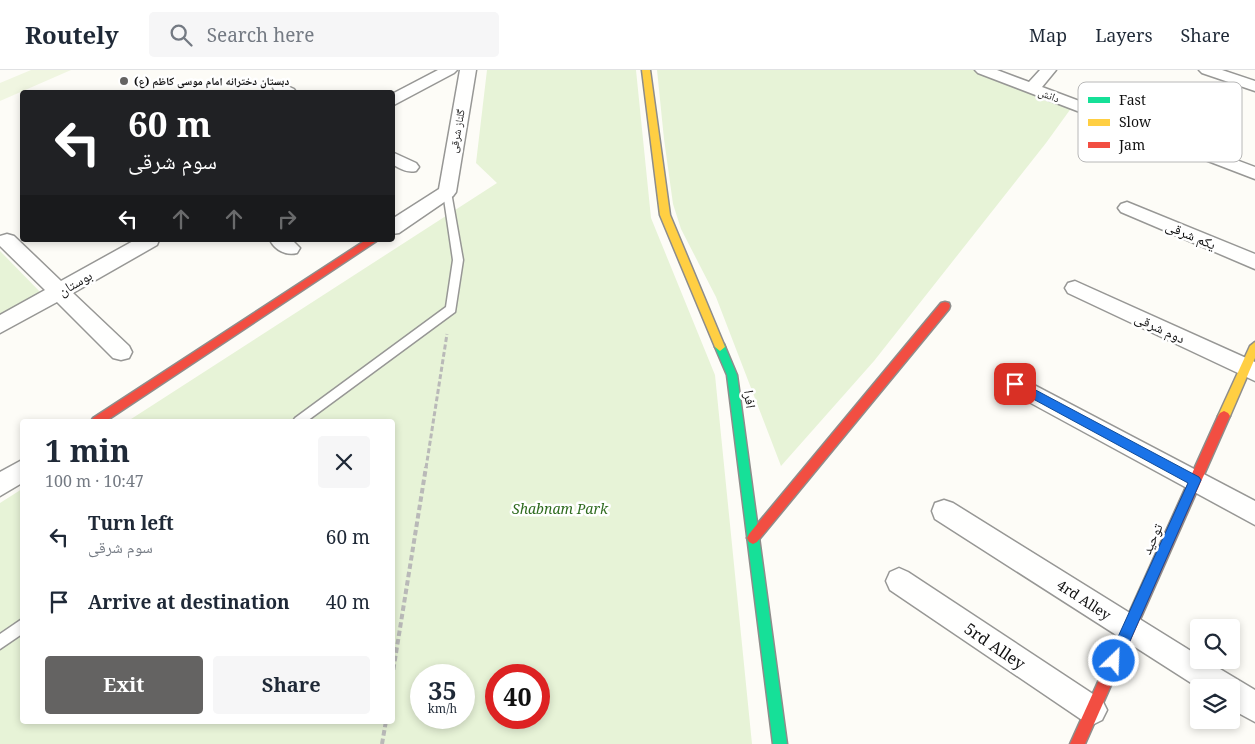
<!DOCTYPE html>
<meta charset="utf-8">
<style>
:root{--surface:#fff;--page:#f6f6f7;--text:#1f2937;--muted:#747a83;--line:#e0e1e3;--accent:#646362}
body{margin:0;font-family:"Noto Serif","Noto Naskh Arabic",serif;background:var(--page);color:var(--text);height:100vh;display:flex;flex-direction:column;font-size:19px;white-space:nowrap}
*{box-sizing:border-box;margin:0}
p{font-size:16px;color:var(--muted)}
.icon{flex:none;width:28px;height:28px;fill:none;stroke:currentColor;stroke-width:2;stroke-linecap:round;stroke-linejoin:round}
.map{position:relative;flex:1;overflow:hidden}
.sheet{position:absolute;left:20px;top:349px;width:375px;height:305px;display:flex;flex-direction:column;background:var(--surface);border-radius:5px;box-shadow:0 2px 8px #0003}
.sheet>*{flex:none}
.guide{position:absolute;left:20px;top:20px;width:375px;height:152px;border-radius:5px;box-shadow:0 2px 8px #0003;background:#202124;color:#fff;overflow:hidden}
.buttons{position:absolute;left:1190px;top:549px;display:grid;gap:10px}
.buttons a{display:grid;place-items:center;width:50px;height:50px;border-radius:5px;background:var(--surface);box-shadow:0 2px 8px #0003;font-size:25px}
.speed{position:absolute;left:410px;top:594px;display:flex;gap:10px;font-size:25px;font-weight:700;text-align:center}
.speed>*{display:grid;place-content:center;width:65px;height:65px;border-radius:50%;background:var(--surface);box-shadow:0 2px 8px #0003;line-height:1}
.speed small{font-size:12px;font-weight:400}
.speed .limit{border:8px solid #d22;background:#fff;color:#111}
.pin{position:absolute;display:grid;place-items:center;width:42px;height:42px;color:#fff;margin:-21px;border-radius:10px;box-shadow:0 2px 8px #0006}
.me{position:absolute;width:55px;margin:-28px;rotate:24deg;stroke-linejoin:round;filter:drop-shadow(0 0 4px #0008)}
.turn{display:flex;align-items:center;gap:18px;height:105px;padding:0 25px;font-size:22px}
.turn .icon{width:65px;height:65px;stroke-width:2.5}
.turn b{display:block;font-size:35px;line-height:42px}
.lanes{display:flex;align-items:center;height:48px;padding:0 25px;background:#0003;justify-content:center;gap:25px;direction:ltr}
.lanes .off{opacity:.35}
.round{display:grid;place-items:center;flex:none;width:52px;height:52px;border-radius:5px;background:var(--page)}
.summary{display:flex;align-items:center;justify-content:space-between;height:85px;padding:0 25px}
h1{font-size:30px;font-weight:700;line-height:38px}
.primary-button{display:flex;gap:10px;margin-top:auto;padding:10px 25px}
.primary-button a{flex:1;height:58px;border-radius:5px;background:var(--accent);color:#fff;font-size:20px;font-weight:700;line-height:58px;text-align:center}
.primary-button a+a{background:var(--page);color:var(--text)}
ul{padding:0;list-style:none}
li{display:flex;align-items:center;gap:15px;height:65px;padding:0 25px}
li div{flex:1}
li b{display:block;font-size:19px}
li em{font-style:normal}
header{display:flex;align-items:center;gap:30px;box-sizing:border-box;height:70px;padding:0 25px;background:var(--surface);border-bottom:1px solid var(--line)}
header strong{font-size:24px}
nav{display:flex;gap:28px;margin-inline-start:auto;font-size:18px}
.search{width:350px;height:45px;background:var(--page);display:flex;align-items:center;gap:12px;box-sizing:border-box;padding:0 18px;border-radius:5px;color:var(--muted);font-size:19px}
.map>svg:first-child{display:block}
</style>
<header>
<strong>Routely</strong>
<div class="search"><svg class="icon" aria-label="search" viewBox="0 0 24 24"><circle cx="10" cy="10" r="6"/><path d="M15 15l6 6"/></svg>Search here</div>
<nav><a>Map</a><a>Layers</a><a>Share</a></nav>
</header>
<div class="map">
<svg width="1255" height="674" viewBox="0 0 1255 674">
<rect width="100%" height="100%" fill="#fdfcf7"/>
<g fill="#e7f3d7" fill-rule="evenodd">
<path d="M 487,0 L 636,0 L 651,148 L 715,305 L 752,674 L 0,674 L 0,433 L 22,419 L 22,651 L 392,651 L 392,351 L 128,351 L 497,113 L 476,93 ZM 421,605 L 464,605 L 464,648 L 421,648 ZM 496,605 L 539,605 L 539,648 L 496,648 Z"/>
<path d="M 657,0 L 976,0 L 1072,37 L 1046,73 L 874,291 L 781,396 L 716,227 L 681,159 L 673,134 L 664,69 Z"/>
<path d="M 0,181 L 45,227 L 0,252 Z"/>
</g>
<path fill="#f0f6e1" d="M 31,0 L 71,0 L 0,31 L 0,13 Z"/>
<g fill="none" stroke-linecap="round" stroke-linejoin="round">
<g stroke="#979795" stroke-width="3">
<g id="lane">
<path d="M 447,119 L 451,122 L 463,190 L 455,242 L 307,351 L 293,351 L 295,348 L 446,237 L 453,190 L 443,122 Z"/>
<path d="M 22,549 L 22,564 L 0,579 L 0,564 Z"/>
</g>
</g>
<g stroke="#979795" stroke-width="3">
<g id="street">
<path d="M 438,0 L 457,0 L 454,3 L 392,36 L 392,24 Z"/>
<path d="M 460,0 L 476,0 L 456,122 L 453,126 L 399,163 L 392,164 L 392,149 L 439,119 Z"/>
<path d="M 975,0 L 997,0 L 1029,12 L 1040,0 L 1056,0 L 1042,17 L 1255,97 L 1255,109 L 978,3 Z"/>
<path d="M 1199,0 L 1222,0 L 1255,11 L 1255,21 L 1202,3 Z"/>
<path d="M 281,13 L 294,19 L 296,22 L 275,21 L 273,18 L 275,15 Z"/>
<path d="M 392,82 L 416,93 L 419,97 L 416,101 C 407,103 401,99 392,94 Z"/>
<path d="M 1127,132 L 1255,184 L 1255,199 L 1121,142 L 1118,138 L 1121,134 Z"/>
<path d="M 7,164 L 14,166 L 61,211 L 135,170 L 159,170 L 157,175 L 73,223 L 129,276 L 132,282 L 129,288 L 121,290 L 113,288 L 57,232 L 0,263 L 0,245 L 45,220 L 0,176 L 0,166 Z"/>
<path d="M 270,170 L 292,170 L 300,178 L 297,183 C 286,186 275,180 270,170 Z"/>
<path d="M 1075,211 L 1255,292 L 1255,311 L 1068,223 L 1065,218 L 1068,213 Z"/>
<path d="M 1015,305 L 1255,431 L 1255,455 L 1007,320 L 1004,314 L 1007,308 Z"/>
<path d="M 22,390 L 22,413 L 0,426 L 0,402 Z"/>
<path d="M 944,430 L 953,433 L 1199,586 L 1199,590 L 1205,590 L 1255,620 L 1255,652 L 1231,639 L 1231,618 L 1199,618 L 935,449 L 932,441 L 935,433 Z"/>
<path d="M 899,498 L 908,502 L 1102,630 L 1107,640 L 1102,650 L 1092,655 L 1082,650 L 890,520 L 886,511 L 890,502 Z"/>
</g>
</g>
<g stroke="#8e8d8b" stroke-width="3">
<path id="fast" d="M 720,273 L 724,274 L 737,305 L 787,674 L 773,674 L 727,305 L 715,277 Z"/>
</g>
<g stroke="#8e8d8b" stroke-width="3">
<g id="slow">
<path d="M 642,0 L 650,0 L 670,145 L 725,277 L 720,281 L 715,277 L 660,145 Z"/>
<path d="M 1255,272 L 1255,288 L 1230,346 L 1228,349 L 1220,349 L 1218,346 L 1250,276 Z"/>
</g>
</g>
<g stroke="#8e8d8b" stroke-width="3">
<g id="jam">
<path d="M 366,170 L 378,170 L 106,351 L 91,351 L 93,348 Z"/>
<path d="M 945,232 L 949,233 L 950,236 L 949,239 L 757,472 L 753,474 L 749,472 L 747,468 L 749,464 L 941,233 Z"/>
<path d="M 1224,341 L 1228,343 L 1230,346 L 1085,674 L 1070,674 L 1218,346 L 1220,343 Z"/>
</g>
</g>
<path stroke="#b9b9b8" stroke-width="3" stroke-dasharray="5 2.5" stroke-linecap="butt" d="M 426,398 L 447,264"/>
<g stroke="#b9b9b8" stroke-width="4" stroke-dasharray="5.5 3" stroke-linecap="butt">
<path d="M 392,608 L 426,397"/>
<path d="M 382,674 L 386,651"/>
</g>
<use href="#lane" fill="#fffffe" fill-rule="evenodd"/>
<use href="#street" fill="#fffffe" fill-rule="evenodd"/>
<use href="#fast" fill="#16e098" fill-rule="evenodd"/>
<use href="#slow" fill="#ffcf43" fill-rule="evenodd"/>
<use href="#jam" fill="#f24e42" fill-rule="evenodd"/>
</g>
<path fill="#1a73e8" stroke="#114b97" d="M 1015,309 L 1199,407 L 1201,410 L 1119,596 L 1114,598 L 1109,596 L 1107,591 L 1188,413 L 1011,317 L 1010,314 L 1011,311 Z"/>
<circle fill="#646362" stroke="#fff" stroke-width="2" cx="124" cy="11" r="5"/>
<g text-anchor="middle" stroke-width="5" stroke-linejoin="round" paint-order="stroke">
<g font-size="11" font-weight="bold" fill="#111" stroke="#fff" text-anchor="start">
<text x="134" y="15">دبستان دخترانه امام موسی کاظم (ع)</text>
</g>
<g font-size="11" fill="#111" stroke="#fff">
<text transform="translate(1049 25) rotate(21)" y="4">دانش</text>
<text transform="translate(457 61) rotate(-80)" y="4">گلناز شرقی</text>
</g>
<g font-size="14" fill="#111" stroke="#fff">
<text transform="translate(1191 165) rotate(23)" y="5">یکم شرقی</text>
<text transform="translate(75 213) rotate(-30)" y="5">بوستان</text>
<text transform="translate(1160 258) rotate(25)" y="5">دوم شرقی</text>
<text transform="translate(750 329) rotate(82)" y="5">افرا</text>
<text transform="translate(1152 469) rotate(-66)" y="5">توحید</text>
<text transform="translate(1084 530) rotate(33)" y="5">4rd Alley</text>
</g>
<g font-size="14" font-style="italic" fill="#2f6b1f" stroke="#fff">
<text x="560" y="444">Shabnam Park</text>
</g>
<g font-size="16" fill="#111" stroke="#fff">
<text transform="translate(995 576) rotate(34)" y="6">5rd Alley</text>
</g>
</g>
<rect x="1078" y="12" width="164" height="80" rx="8" fill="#fff" stroke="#b8b8b8" stroke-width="1"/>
<rect x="1088" y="27" width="22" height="6" fill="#16e098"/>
<rect x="1088" y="49" width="22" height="7" fill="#ffcf43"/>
<rect x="1088" y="72" width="22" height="6" fill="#f24e42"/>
<g font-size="14" fill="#111">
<text x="1119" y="35">Fast</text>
<text x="1119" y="57">Slow</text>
<text x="1119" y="80">Jam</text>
</g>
</svg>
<div class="buttons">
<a><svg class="icon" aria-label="search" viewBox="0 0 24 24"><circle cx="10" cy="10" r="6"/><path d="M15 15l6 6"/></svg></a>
<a><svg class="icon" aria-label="layers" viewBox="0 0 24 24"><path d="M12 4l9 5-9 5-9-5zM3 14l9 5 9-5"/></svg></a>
</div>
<div class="speed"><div>35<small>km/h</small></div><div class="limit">40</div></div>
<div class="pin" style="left:1015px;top:314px;background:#d93025"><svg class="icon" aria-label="arrive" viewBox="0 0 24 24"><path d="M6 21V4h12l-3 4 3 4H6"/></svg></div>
<svg class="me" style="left:1114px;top:591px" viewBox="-20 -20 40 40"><circle r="17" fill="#1a73e8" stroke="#fff" stroke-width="3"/><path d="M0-11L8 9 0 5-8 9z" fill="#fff"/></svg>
<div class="guide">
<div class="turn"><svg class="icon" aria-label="left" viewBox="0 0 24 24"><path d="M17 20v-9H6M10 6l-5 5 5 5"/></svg><div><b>60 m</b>سوم شرقی</div></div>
<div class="lanes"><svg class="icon" aria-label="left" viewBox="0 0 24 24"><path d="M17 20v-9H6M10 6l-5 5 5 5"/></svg><svg class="icon off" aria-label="ahead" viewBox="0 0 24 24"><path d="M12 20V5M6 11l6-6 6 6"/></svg><svg class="icon off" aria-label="ahead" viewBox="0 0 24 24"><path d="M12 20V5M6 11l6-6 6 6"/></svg><svg class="icon off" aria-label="right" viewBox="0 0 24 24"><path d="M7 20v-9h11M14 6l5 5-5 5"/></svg></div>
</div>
<section class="sheet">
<div class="summary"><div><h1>1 min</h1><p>100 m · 10:47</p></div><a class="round"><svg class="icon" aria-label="close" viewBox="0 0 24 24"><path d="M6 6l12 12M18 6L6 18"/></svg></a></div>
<ul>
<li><svg class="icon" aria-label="left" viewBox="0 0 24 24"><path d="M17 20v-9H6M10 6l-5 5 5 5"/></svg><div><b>Turn left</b><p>سوم شرقی</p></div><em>60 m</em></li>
<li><svg class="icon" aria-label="arrive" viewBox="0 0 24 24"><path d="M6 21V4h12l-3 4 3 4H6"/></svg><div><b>Arrive at destination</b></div><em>40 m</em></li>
</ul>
<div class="primary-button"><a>Exit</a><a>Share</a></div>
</section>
</div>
